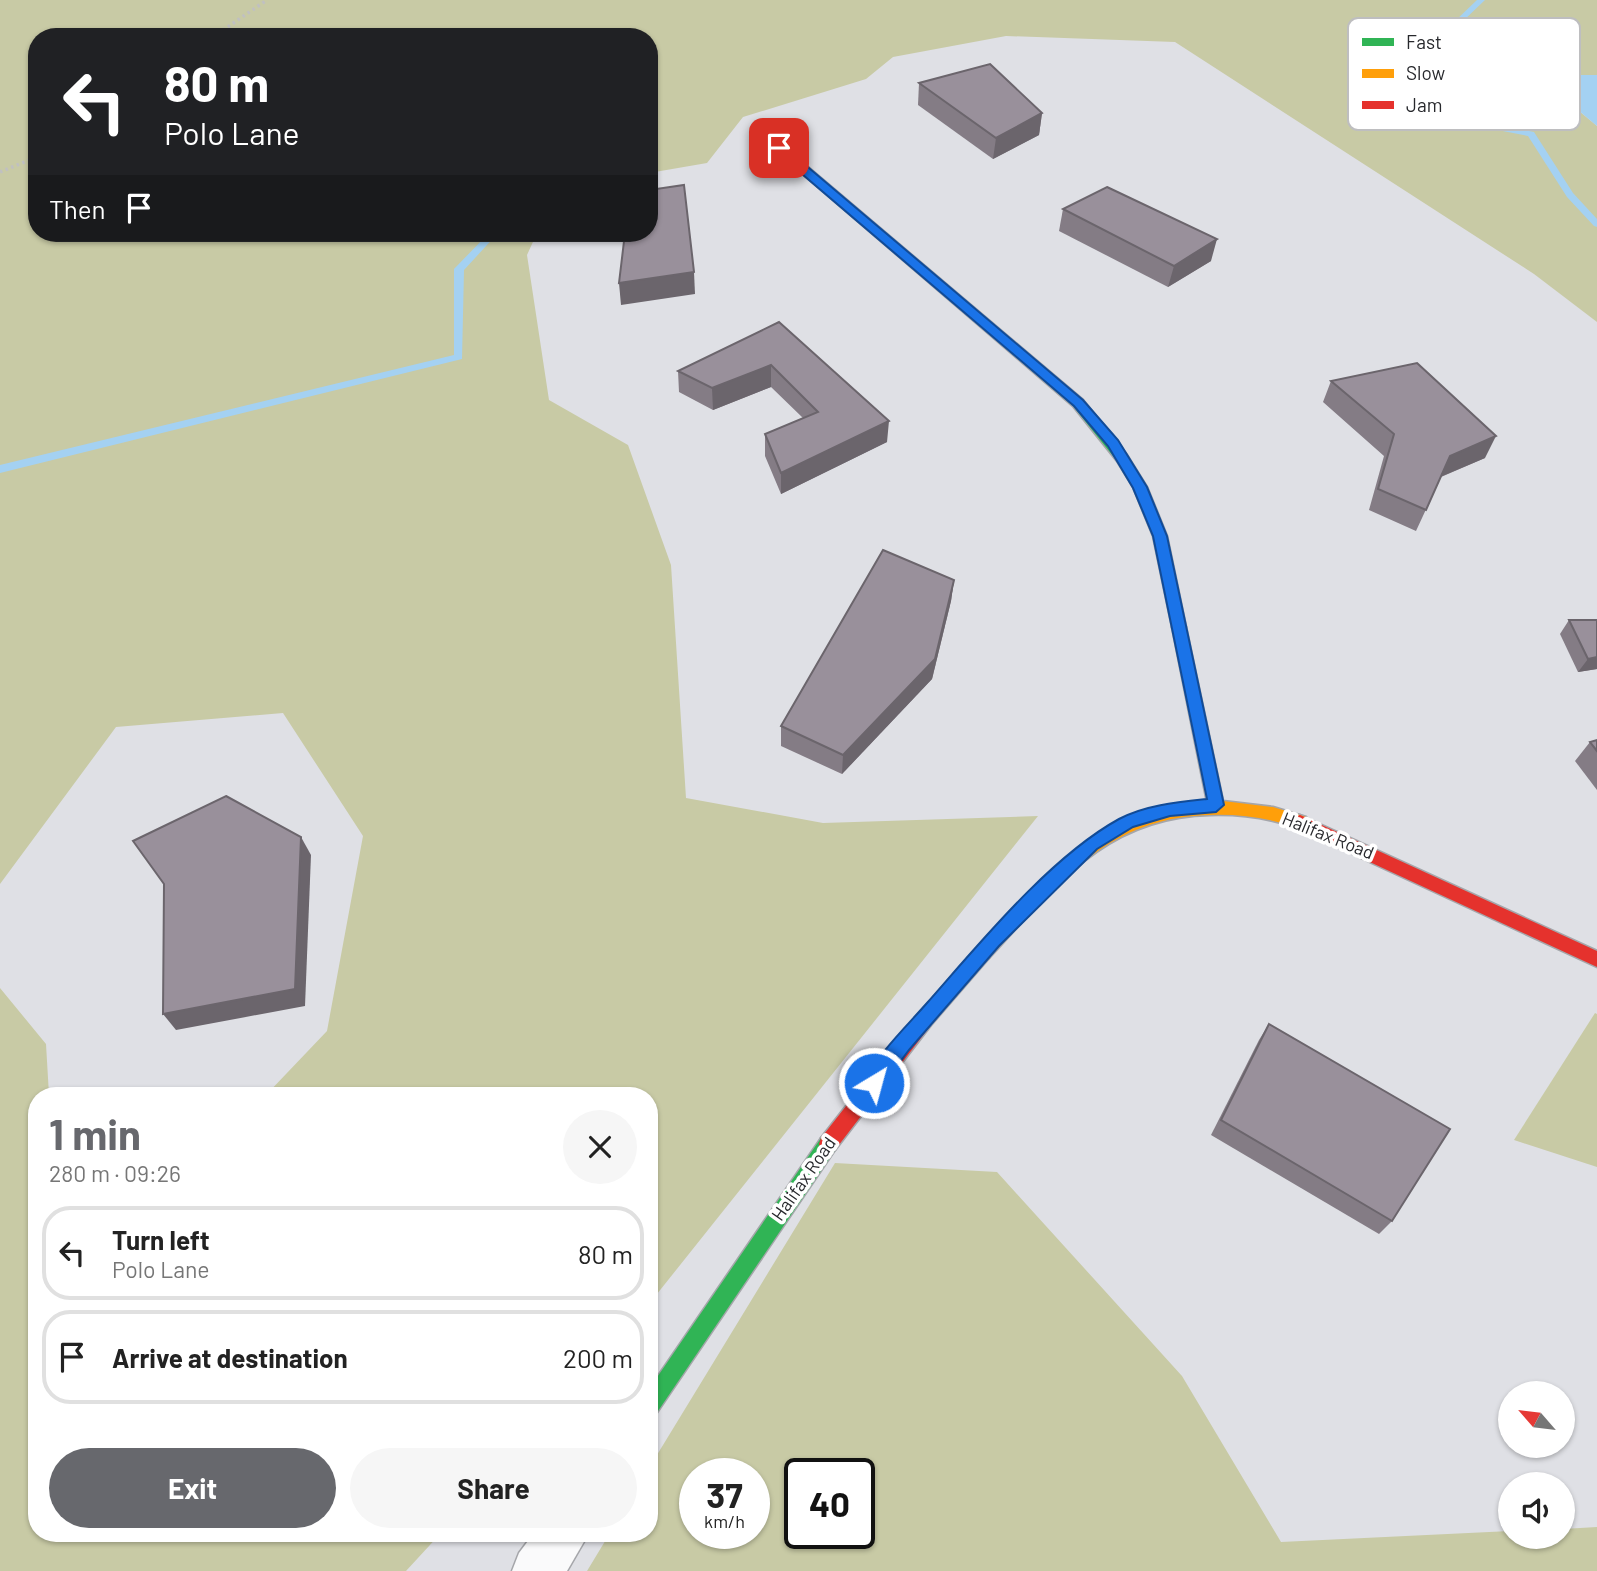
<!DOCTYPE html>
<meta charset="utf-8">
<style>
:root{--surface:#fff;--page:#f6f6f6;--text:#222;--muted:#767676;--line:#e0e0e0;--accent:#67686d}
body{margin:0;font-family:Barlow,sans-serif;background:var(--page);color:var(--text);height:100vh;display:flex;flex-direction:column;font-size:26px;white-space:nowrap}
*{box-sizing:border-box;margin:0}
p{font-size:23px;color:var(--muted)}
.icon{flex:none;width:38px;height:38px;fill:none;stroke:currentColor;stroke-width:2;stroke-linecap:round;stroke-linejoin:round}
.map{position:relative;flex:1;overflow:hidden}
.panel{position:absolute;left:28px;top:1087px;width:630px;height:455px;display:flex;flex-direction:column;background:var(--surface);border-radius:28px;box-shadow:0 2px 5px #0004}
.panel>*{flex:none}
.banner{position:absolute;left:28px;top:28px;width:630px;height:214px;border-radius:28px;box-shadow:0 2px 5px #0004;background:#202124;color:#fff;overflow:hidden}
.needle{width:46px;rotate:298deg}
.buttons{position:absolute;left:1498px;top:1381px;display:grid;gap:14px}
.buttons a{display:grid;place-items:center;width:77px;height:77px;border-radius:50%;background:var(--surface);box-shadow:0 2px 5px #0004;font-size:35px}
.speed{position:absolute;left:679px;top:1458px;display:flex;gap:14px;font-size:35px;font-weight:700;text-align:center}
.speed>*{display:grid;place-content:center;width:91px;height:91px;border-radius:50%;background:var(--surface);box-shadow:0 2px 5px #0004;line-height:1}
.speed small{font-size:18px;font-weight:400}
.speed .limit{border:4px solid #111;border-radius:10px;background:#fff;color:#111}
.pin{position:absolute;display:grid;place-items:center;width:60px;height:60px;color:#fff;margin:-30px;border-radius:14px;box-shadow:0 4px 10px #0006}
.me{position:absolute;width:77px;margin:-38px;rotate:37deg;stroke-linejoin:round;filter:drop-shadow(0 0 5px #0008)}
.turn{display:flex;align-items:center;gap:24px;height:147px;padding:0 21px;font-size:32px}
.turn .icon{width:91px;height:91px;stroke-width:2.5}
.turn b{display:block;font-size:49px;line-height:60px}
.then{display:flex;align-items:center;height:66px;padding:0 21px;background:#0003;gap:14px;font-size:26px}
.round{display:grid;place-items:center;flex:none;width:74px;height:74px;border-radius:37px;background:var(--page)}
.overview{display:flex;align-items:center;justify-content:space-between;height:119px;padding:0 21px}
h1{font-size:42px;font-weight:700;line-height:52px;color:var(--accent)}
.cta{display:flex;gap:14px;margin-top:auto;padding:14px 21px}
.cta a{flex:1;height:80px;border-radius:42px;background:var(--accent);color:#fff;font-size:28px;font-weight:700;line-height:80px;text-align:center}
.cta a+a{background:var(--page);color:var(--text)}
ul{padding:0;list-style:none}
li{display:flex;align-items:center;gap:21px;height:94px;margin:0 14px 10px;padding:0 7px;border:4px solid var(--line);border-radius:28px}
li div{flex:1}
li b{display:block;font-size:26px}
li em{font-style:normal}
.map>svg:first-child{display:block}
</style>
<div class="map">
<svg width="1597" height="1571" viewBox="0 0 1597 1571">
<rect width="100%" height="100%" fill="#dfe0e5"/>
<g fill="#c8caa5" fill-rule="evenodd">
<path d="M 0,0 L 1597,0 L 1597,75 L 1558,75 L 1559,94 L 1597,126 L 1597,322 L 1534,274 L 1175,42 L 1006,36 L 893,57 L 866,79 L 743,117 L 707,163 L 649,173 L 649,37 L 37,37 L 37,233 L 537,233 L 527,255 L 549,400 L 628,445 L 671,565 L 686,798 L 823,823 L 1038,816 L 649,1304 L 649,1096 L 266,1095 L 327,1031 L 363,836 L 283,713 L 116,727 L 0,884 Z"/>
<path d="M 0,988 L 46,1044 L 49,1095 L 37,1096 L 37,1533 L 441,1533 L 406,1571 L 0,1571 Z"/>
<path d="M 1595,1013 L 1597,1014 L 1597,1167 L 1514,1140 Z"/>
<path d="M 835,1163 L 997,1172 L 1182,1376 L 1281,1542 L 1510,1531 L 1510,1536 L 1563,1536 L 1563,1529 L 1597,1527 L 1597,1571 L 587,1571 L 610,1533 L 649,1533 L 649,1468 ZM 695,1474 L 754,1474 L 754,1533 L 695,1533 ZM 800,1474 L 859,1474 L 859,1533 L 800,1533 Z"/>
</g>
<path fill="#a4d1f2" d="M 1558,75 L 1597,75 L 1597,126 L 1559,94 Z"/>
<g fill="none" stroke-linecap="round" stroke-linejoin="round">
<g fill="#a4d1f2" fill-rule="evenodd">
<path d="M 1477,0 L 1485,0 L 1438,45 L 1460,118 L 1534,132 L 1573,193 L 1597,219 L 1597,227 L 1594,226 L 1567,197 L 1528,136 L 1456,122 L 1452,120 L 1430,45 Z"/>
<path d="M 489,233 L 498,233 L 464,270 L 462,359 L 0,473 L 0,465 L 454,355 L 454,269 Z"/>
</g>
<g stroke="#a5a6aa" stroke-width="3">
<path id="street" d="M 534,1533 L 589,1533 L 567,1571 L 512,1571 L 519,1553 Z"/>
</g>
<g stroke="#a5a6aa" stroke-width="3">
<g id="fast">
<path d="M 775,146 L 783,146 L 1083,400 L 1127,455 L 1147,487 L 1167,536 L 1186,627 L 1184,631 L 1174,631 L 1172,627 L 1153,536 L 1133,487 L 1117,461 L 1073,406 L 775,150 Z"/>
<path d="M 828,1135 L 835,1138 L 837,1144 L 835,1150 L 656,1414 L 649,1417 L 649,1389 L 821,1138 Z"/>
</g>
</g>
<g stroke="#a5a6aa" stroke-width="3">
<path id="slow" d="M 1179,622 L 1186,627 L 1223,801 L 1273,807 L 1306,817 L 1308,822 L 1306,827 L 1300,829 C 1270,818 1242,814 1210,815 C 1105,817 1055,887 989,958 L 983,961 L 977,958 L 974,953 L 977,948 C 1044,877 1101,804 1207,802 L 1172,627 Z"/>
</g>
<g stroke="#a5a6aa" stroke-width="3">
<g id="jam">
<path d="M 1300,815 L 1597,951 L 1597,967 L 1294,827 L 1292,822 L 1294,817 Z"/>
<path d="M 983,945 L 989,948 L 992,953 L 989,958 L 931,1025 L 835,1150 L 828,1153 L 821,1150 L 819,1144 L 821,1138 L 919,1013 L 977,948 Z"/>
</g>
</g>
<g stroke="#c0c0c1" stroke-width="3.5" stroke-dasharray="2.5 3.5" stroke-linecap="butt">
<path d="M 213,37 L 267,0"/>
<path d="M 0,172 L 37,157"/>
</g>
<use href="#street" fill="#fafafb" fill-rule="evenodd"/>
<use href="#fast" fill="#30b455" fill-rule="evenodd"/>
<use href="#slow" fill="#ff9f0a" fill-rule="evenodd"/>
<use href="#jam" fill="#e5322d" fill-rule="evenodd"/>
</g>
<g fill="#847c85">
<path d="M 919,83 L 1042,113 L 1039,135 L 993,159 L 918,105 Z"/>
<path d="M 1063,209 L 1211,261 L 1168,287 L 1059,231 Z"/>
<path d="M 779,322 L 887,442 L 781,494 L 765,456 L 765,434 L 803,418 L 771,387 L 713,410 L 679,392 L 678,371 Z"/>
<path d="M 1331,381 L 1485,458 L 1441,477 L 1416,531 L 1369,510 L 1384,456 L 1323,402 Z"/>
<path d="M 954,580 L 951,601 L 932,679 L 842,774 L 781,746 L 781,726 Z"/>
<path d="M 1569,620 L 1597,620 L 1597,669 L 1578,672 L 1560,634 Z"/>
<path d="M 1597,740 L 1597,790 L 1575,761 L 1590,742 Z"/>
<path d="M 1269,1024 L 1392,1221 L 1379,1234 L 1211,1135 L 1259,1040 Z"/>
</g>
<g fill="#6b656c">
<path d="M 1042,113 L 1039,135 L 993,159 L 996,138 Z"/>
<path d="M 1217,239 L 1211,261 L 1168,287 L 1174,266 Z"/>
<path d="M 694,272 L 695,294 L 621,305 L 619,283 Z"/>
<path d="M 771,365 L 771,387 L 713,410 L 712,388 Z"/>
<path d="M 889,421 L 887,442 L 781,494 L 781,473 Z"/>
<path d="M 1496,436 L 1485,458 L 1440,477 L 1450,456 Z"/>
<path d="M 954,580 L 951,601 L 932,679 L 842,774 L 843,755 Z"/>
<path d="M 1597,657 L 1597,669 L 1578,672 L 1588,659 Z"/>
<path d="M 301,837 L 311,855 L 305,1006 L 176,1030 L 163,1014 Z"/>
</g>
<g fill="#99909b" stroke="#6b656c" stroke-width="2">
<path d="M 990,64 L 1042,113 L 996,138 L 919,83 Z"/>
<path d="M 684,185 L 694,272 L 619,283 L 625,233 L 649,233 L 649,190 Z"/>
<path d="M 1107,187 L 1217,239 L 1174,266 L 1063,209 Z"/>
<path d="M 779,322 L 889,421 L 781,473 L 765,434 L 818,412 L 771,365 L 712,388 L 678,371 Z"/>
<path d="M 1417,363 L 1496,436 L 1450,456 L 1426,510 L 1378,489 L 1394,434 L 1331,381 Z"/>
<path d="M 883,550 L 954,580 L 935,659 L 843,755 L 781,726 Z"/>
<path d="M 1569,620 L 1597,620 L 1597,657 L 1588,659 Z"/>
<path d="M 1597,740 L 1597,751 L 1590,742 Z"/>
<path d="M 226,796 L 301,837 L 295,989 L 163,1014 L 164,884 L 133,841 Z"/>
<path d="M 1269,1024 L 1450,1129 L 1392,1221 L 1221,1120 Z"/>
</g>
<path fill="#1a73e8" stroke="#114b97" stroke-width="2" d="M 775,146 L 783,146 L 1083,400 L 1118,440 L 1147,487 L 1167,536 L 1224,805 L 1216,812 L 1170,816 L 1133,827 L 1097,849 L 999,946 L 909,1050 L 880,1089 L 874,1091 L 867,1089 L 864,1083 C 878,1053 906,1027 927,1003 C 979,944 1050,857 1119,819 C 1145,805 1178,802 1207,799 L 1153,536 L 1133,488 L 1108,446 L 1074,406 L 775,151 Z"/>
<g text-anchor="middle" stroke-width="7" stroke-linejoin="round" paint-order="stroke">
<g font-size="18" fill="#27282c" stroke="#fff">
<text transform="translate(1328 836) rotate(22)" y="6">Halifax Road</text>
<text transform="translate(804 1179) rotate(-55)" y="6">Halifax Road</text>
</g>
</g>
<rect x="1348" y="18" width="232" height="112" rx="10" fill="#fff" stroke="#bebec0" stroke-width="2"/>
<rect x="1362" y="38" width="32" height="8" fill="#30b455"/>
<rect x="1362" y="69" width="32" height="9" fill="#ff9f0a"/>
<rect x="1362" y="101" width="32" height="8" fill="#e5322d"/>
<g font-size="19" fill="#27282c">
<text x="1406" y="49">Fast</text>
<text x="1406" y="80">Slow</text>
<text x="1406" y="112">Jam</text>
</g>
</svg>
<div class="buttons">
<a><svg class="needle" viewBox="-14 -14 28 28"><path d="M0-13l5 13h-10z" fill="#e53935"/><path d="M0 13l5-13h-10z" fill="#767676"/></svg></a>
<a><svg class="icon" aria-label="sound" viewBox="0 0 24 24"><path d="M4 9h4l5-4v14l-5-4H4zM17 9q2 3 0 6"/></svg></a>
</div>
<div class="speed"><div>37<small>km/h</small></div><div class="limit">40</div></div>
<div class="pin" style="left:779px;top:148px;background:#d93025"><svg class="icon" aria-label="arrive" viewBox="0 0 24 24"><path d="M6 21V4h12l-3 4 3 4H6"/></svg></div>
<svg class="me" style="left:874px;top:1083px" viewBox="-20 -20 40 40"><circle r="17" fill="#1a73e8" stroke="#fff" stroke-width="3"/><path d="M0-11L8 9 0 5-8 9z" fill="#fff"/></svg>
<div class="banner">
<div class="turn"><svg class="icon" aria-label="left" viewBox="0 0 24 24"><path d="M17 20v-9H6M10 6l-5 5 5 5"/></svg><div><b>80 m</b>Polo Lane</div></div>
<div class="then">Then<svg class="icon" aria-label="arrive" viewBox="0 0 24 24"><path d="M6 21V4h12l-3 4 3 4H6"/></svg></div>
</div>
<section class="panel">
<div class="overview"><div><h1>1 min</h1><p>280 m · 09:26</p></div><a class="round"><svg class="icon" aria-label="close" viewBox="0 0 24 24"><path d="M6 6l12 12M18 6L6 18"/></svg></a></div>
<ul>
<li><svg class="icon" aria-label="left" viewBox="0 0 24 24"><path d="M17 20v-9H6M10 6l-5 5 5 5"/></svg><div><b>Turn left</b><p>Polo Lane</p></div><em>80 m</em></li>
<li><svg class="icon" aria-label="arrive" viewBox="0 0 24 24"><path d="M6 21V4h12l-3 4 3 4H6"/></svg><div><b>Arrive at destination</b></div><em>200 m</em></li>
</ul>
<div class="cta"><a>Exit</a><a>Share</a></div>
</section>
</div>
